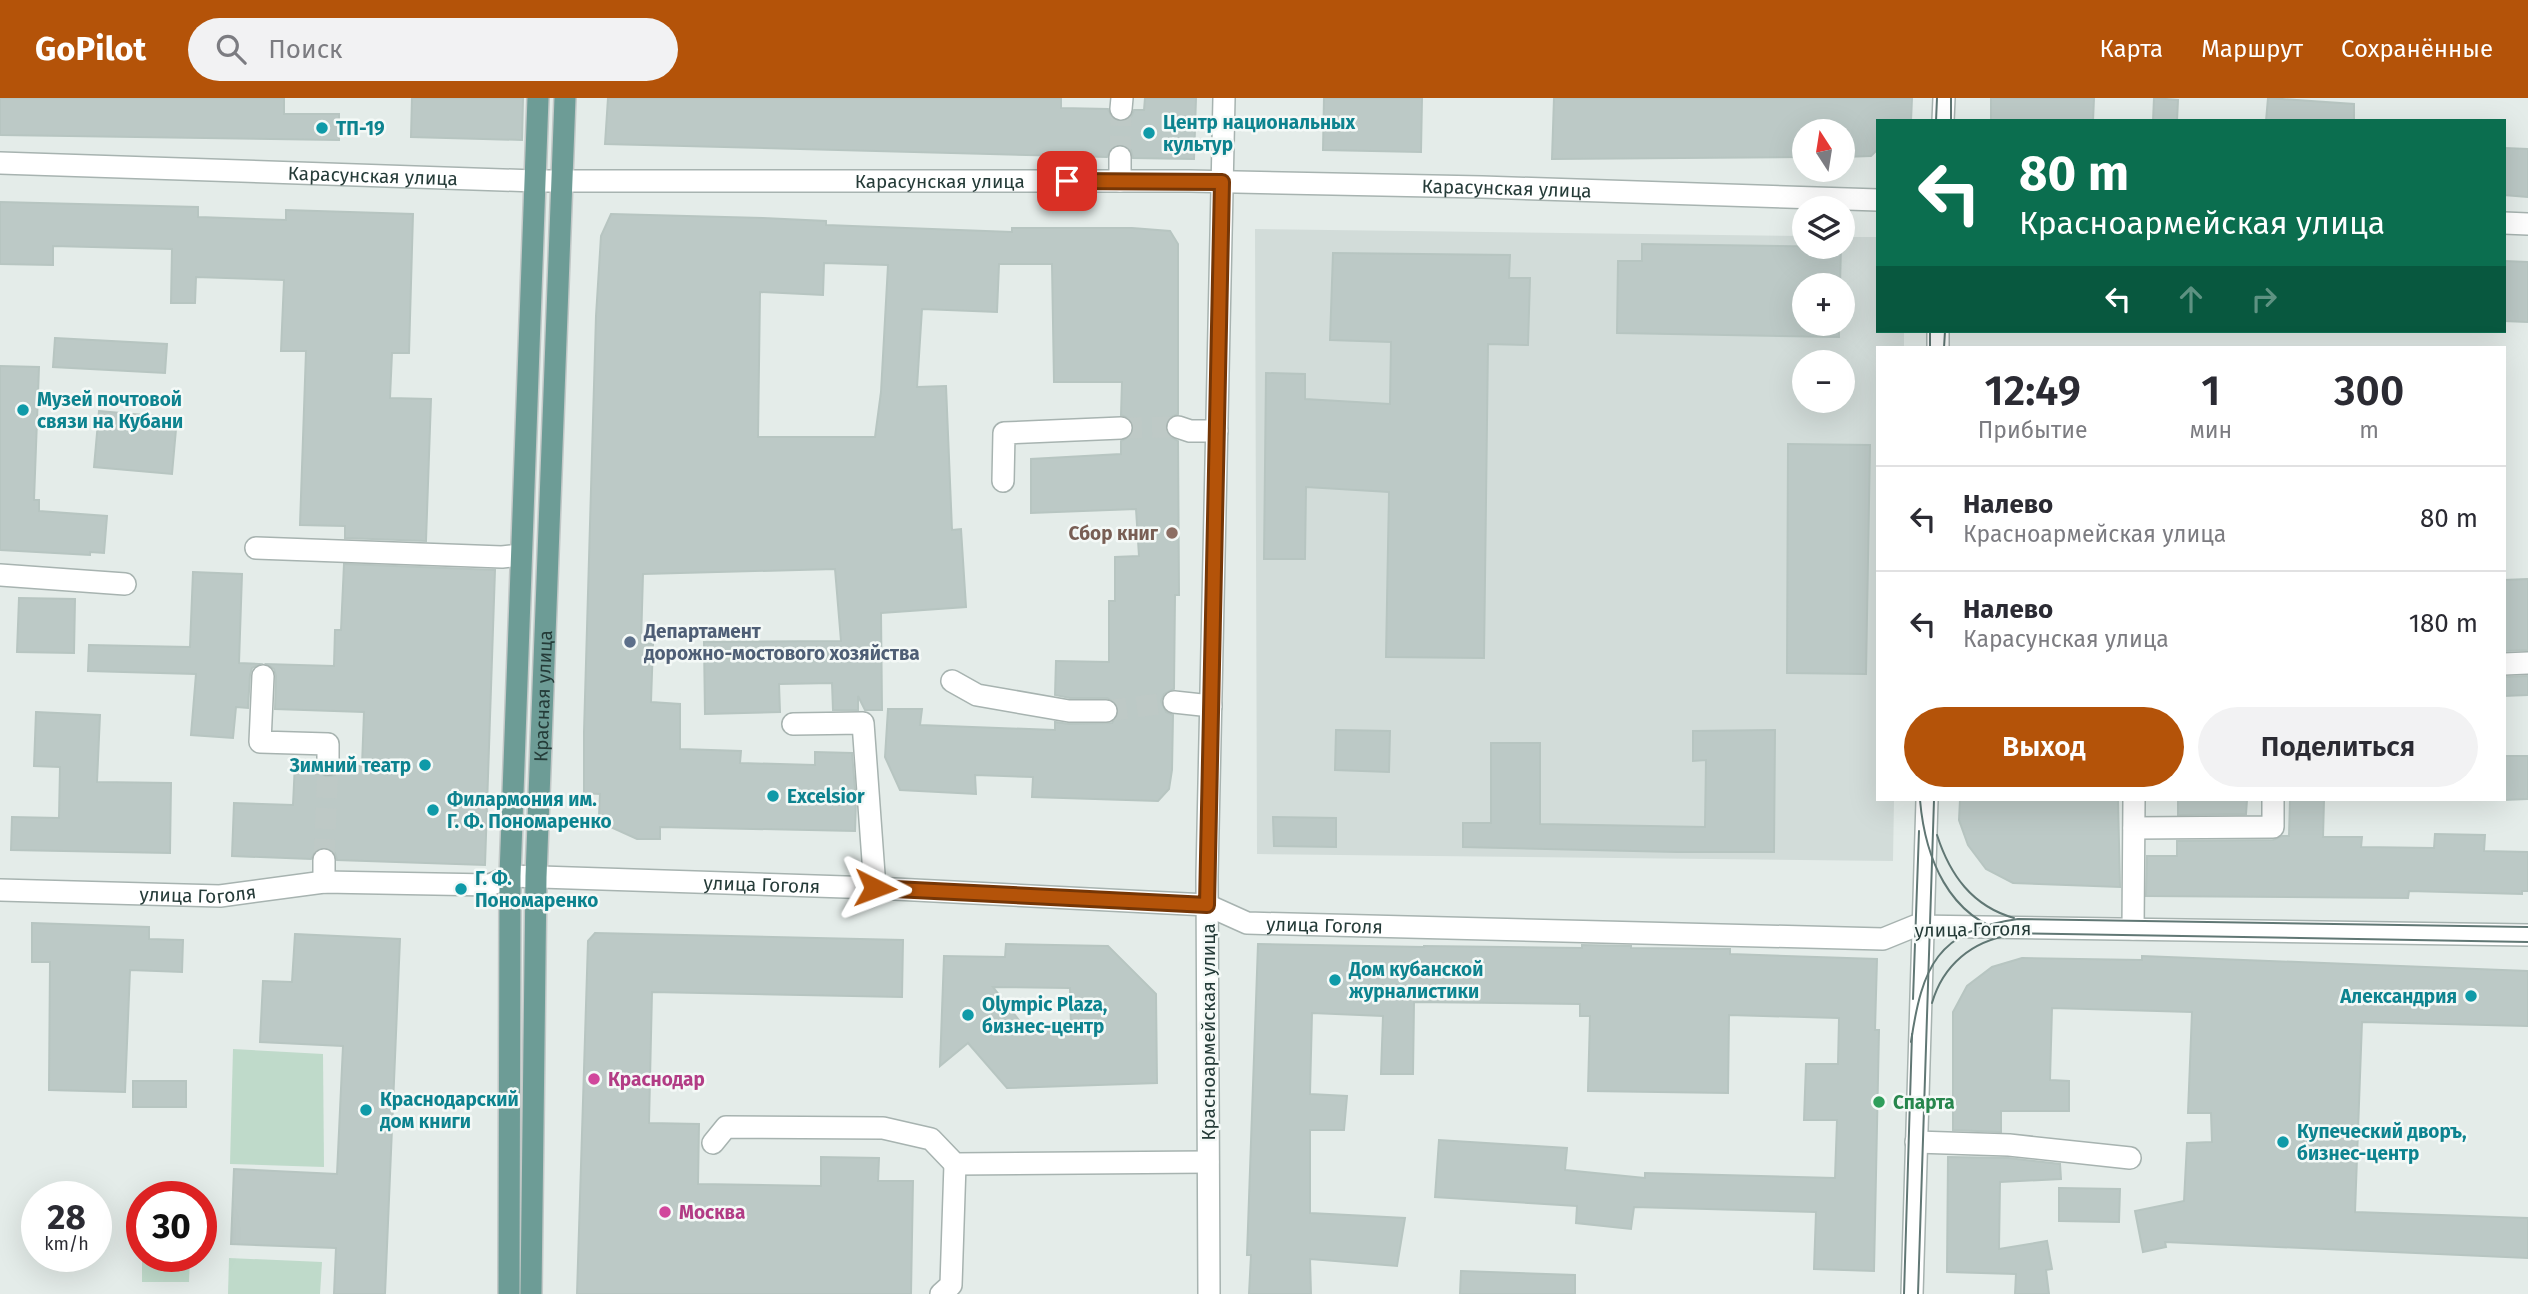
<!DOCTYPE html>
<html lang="ru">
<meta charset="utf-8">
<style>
:root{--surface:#fff;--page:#f2f2f3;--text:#2b2b33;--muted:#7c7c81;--line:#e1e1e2;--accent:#b45309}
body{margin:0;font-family:"Fira Sans",sans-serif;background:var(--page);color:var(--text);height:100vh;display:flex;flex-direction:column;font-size:26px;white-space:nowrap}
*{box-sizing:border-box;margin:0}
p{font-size:23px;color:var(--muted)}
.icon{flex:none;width:38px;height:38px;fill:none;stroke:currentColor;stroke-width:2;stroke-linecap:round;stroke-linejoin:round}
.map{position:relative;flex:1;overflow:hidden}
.details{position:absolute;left:1876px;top:248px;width:630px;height:455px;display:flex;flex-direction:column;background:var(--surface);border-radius:0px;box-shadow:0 7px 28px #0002}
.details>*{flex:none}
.hud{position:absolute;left:1876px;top:21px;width:630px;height:214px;border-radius:0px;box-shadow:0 7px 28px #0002;background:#0b6e4f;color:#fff;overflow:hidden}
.needle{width:46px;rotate:348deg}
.fabs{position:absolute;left:1792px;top:21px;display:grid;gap:14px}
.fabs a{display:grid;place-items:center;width:63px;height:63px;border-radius:50%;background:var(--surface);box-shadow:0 7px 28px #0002;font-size:35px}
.speed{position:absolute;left:21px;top:1083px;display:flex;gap:14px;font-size:35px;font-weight:700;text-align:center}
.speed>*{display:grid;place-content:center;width:91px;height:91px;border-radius:50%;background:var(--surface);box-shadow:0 7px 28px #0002;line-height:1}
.speed small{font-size:18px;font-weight:400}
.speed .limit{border:10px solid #d22;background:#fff;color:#111}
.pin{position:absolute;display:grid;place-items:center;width:60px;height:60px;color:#fff;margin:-30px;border-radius:14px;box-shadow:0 4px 10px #0006}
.me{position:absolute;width:77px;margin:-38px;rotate:93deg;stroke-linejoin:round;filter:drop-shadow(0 0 5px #0008)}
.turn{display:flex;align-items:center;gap:24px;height:147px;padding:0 28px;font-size:32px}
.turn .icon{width:91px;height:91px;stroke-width:2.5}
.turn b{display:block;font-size:49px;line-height:60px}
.lanes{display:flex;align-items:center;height:66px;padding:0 28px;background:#0003;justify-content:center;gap:35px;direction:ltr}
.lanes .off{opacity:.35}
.eta{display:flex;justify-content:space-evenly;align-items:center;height:119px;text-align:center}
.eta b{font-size:42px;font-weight:600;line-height:49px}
.action{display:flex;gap:14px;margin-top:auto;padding:14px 28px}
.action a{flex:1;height:80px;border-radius:42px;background:var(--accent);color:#fff;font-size:28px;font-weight:600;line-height:80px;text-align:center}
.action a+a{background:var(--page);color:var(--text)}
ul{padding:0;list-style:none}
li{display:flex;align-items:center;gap:21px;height:105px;padding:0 28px;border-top:2px solid var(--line)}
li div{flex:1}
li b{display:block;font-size:26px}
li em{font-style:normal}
header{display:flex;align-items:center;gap:42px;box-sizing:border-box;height:98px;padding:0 35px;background:var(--accent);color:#fff}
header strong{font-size:33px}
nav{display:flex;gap:38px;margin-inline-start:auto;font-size:24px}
.search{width:490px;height:63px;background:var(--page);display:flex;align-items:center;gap:18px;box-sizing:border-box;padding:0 24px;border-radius:38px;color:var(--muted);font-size:26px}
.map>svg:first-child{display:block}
</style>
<header>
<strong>GoPilot</strong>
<div class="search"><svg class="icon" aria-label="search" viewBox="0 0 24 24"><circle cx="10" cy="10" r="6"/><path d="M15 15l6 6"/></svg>Поиск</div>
<nav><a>Карта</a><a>Маршрут</a><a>Сохранённые</a></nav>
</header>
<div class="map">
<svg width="2528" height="1196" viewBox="0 0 2528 1196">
<rect width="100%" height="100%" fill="#e4ece9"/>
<path fill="#d2dcd9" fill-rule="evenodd" d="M 1255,131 L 1804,138 L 1804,149 L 1843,149 L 1843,139 L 1878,139 L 1878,233 L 1904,233 L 1904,250 L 1878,250 L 1878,702 L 1894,702 L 1893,763 L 1257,756 ZM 1804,187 L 1843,187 L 1843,226 L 1804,226 ZM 1804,264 L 1843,264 L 1843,303 L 1804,303 Z"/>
<g fill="#bfdaca">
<path d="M 233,951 L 323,956 L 324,1069 L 230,1066 Z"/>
<path d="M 142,1159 L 190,1159 L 189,1184 L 142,1184 Z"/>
<path d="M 229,1160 L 322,1164 L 320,1196 L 228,1196 Z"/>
</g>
<g fill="#bcc9c6" stroke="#b7c5c1" stroke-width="2" fill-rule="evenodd">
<path d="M 0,0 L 284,0 L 284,16 L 339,16 L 339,42 L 0,37 Z"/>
<path d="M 412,0 L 523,0 L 522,42 L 411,39 Z"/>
<path d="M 608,0 L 1061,0 L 1061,10 L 1108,11 L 1113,21 L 1120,24 L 1131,19 L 1134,12 L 1144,12 L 1145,0 L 1196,0 L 1194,61 L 1133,60 L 1131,52 L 1121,46 L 1113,48 L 1107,59 L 605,46 Z"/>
<path d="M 1324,0 L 1422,0 L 1421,54 L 1323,52 Z"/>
<path d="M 1554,0 L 1912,0 L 1911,23 L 1878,23 L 1878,51 L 1871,58 L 1843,59 L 1843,33 L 1804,33 L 1804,59 L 1552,61 Z"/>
<path d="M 1991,0 L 2094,0 L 2093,23 L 1991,23 Z"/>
<path d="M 2154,0 L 2178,2 L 2177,23 L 2153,23 Z"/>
<path d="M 2268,0 L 2354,6 L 2354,23 L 2266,23 Z"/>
<path d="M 2504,50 L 2528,51 L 2528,99 L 2504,97 Z"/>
<path d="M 0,104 L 198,109 L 198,119 L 286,122 L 286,112 L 413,116 L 409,255 L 392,255 L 390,300 L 431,301 L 426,443 L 345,440 L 345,428 L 300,427 L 306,253 L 281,253 L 284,182 L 196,179 L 195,205 L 171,205 L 172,151 L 53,148 L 53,167 L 0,166 Z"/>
<path d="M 611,116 L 763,120 L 826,123 L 826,127 L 1012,134 L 1012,130 L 1132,130 L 1170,133 L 1178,146 L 1178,316 L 1169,320 L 1165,331 L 1169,338 L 1178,343 L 1179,497 L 1175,497 L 1174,591 L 1164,596 L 1161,603 L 1166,614 L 1173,617 L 1172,672 L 1169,691 L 1158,703 L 1032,699 L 1033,679 L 975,677 L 976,696 L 900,692 L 885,659 L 888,611 L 922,611 L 920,627 L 1055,632 L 1055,624 L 1069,626 L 1112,625 L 1119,614 L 1117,606 L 1107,600 L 1070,600 L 1055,597 L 1056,563 L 1109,564 L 1109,503 L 1115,503 L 1115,459 L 1139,458 L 1136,411 L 1031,415 L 1031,361 L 1121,356 L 1121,343 L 1132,337 L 1134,329 L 1132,322 L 1121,317 L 1122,284 L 1054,284 L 1052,166 L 999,166 L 997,214 L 922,211 L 917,289 L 946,288 L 952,432 L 961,431 L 966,509 L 881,515 L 882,612 L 865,612 L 858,598 L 858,612 L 833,612 L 832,585 L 779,586 L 780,614 L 705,616 L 704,544 L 841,543 L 835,471 L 643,476 L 641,545 L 653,546 L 651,604 L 680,606 L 680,651 L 741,653 L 740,665 L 815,667 L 815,654 L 852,655 L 856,703 L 855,733 L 660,729 L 660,741 L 637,741 L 606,727 L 599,718 L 600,696 L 584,695 L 584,634 L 596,218 L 601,138 ZM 824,165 L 888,167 L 881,294 L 875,339 L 758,339 L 760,194 L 823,197 Z"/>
<path d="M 1642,146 L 1841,149 L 1840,187 L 1804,187 L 1804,226 L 1839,226 L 1839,239 L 1617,235 L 1618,163 L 1642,163 Z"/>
<path d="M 1333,155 L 1510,157 L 1509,180 L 1530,180 L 1528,247 L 1488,246 L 1484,560 L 1386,559 L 1389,394 L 1306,389 L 1305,461 L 1264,461 L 1266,275 L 1305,276 L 1305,301 L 1390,306 L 1391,244 L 1330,242 Z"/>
<path d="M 2504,163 L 2528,164 L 2528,224 L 2504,223 Z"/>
<path d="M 55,240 L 167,246 L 165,275 L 53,269 Z"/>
<path d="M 0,268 L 39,269 L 34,402 L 39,402 L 39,413 L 107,418 L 104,455 L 90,454 L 90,457 L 0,452 Z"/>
<path d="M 99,313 L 177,320 L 172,376 L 94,369 Z"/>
<path d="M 1788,346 L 1870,347 L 1866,576 L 1787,575 Z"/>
<path d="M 344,466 L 495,472 L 485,767 L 337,762 L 335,755 L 325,749 L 317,751 L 311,761 L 232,758 L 234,705 L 293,707 L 295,665 L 315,666 L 317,673 L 327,679 L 335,677 L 341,667 L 362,668 L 364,614 L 275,611 L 276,578 L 274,571 L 267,566 L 334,568 L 335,532 L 341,532 Z"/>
<path d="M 193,474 L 242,476 L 239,565 L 260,566 L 252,570 L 250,577 L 248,610 L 236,609 L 233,640 L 191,637 L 196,576 L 88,573 L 89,547 L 190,549 Z"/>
<path d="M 2528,481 L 2528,552 L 2504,553 L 2504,482 Z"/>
<path d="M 19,500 L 75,501 L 74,555 L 17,554 Z"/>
<path d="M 2528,578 L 2528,597 L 2504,598 L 2504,579 Z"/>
<path d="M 36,614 L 100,617 L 97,684 L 171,685 L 170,755 L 11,752 L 12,719 L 59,720 L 60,669 L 34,668 Z"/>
<path d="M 1336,632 L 1390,633 L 1389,674 L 1335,672 Z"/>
<path d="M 1775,632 L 1774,754 L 1677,754 L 1463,749 L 1463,725 L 1491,725 L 1491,645 L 1540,645 L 1540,726 L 1705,729 L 1706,662 L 1693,663 L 1693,633 Z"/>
<path d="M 2504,658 L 2528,658 L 2528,701 L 2504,702 Z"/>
<path d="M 1960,702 L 2118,702 L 2120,789 L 2013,785 L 1986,771 L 1968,747 L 1959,722 Z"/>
<path d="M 2178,702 L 2247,702 L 2246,716 L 2178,717 Z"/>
<path d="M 2290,702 L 2324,702 L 2323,739 L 2362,739 L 2361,749 L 2434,750 L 2435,736 L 2485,737 L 2484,753 L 2528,754 L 2528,793 L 2522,793 L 2522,796 L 2409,793 L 2408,800 L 2146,798 L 2147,758 L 2177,758 L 2177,743 L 2273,742 L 2282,738 L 2289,738 Z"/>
<path d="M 1273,719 L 1336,720 L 1336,749 L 1274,748 Z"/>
<path d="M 32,825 L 149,829 L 149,841 L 183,842 L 182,874 L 130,872 L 125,994 L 49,992 L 50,864 L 32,864 Z"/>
<path d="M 595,835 L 903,842 L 902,899 L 652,894 L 649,1025 L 699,1026 L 698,1086 L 821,1088 L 821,1059 L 879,1060 L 878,1083 L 913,1083 L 911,1196 L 577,1196 L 588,843 Z"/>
<path d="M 295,836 L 400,841 L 385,1196 L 334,1196 L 336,1150 L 231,1146 L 234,1071 L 337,1076 L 343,948 L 260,944 L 263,883 L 292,884 Z"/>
<path d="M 1006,846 L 1108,848 L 1156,896 L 1157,985 L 1007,990 L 968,945 L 940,968 L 944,858 L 1005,859 ZM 993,889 L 1070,890 L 1071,931 L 1026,931 Z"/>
<path d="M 1258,846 L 1424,849 L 1424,848 L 1582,850 L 1582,847 L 1631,848 L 1631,850 L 1730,851 L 1730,856 L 1877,861 L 1875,932 L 1879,932 L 1874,1173 L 1814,1171 L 1816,1114 L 1634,1109 L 1631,1131 L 1576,1125 L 1577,1108 L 1435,1099 L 1439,1042 L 1567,1050 L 1565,1072 L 1645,1080 L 1645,1075 L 1835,1080 L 1837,1022 L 1804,1022 L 1806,966 L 1838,966 L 1839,920 L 1729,917 L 1728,995 L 1588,993 L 1590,918 L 1580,918 L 1580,906 L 1414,904 L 1413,976 L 1381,976 L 1383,918 L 1312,915 L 1310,996 L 1347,998 L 1344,1032 L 1310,1032 L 1310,1115 L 1405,1120 L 1397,1168 L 1310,1161 L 1311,1196 L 1249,1196 L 1251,1157 L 1247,1157 Z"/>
<path d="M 2142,858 L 2528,873 L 2528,928 L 2362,924 L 2355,1114 L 2528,1120 L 2528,1160 L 2165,1144 L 2166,1149 L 2143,1154 L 2135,1113 L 2184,1103 L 2187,1045 L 2212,1044 L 2211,1015 L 2188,1015 L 2192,914 L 2052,910 L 2050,982 L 2069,983 L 2069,1013 L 2001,1013 L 2001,1034 L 1953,1032 L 1953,914 L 1967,888 L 1992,869 L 2022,860 L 2142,862 Z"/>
<rect x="133" y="983" width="53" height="26"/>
<path d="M 1948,1059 L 2008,1060 L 2060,1066 L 2061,1081 L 2000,1084 L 1999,1151 L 2047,1143 L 2052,1171 L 2046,1172 L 2049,1196 L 2015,1196 L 2016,1176 L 1947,1174 Z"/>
<path d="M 2059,1090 L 2120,1091 L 2119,1124 L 2059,1123 Z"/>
<path d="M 1461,1173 L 1575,1177 L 1575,1196 L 1460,1196 Z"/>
</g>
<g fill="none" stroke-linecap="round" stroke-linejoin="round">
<g stroke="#bec9c6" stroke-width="21" stroke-dasharray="21 10" stroke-linecap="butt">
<path d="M 1120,59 L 1121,11"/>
<path d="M 1121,330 L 1178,329"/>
<path d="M 1106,613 L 1174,604"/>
<path d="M 324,762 L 328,666"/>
</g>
<g stroke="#a7b3b0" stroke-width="24">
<g id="minor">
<path d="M 1121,11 L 1122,0"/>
<path d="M 1943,23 L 1944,0"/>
<path id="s1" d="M 0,65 L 535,83 L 1189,83 L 1482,89 L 1878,102"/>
<path d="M 1120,83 L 1120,59"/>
<path d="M 2504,125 L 2528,126"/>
<path d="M 1938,250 L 1938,233"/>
<path d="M 1178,329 L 1190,333 L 1217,333"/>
<path d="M 1003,383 L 1004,335 L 1121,330"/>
<path d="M 256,450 L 502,459 L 521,457"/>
<path d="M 0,477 L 125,486"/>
<path d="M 2504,566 L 2528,565"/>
<path d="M 263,578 L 260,644 L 328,646 L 328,666"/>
<path d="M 952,583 L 977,597 L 1069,613 L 1106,613"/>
<path d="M 1174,604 L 1211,608"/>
<path d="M 793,626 L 863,625 L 875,790"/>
<path d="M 2134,730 L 2273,729 L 2273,702"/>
<path d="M 324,784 L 324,762"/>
<path id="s2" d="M 0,792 L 220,798 L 324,784 L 490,787 L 510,778 L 875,790 L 1207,807 L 1247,825 L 1883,841 L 1915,828 L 2528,837"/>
<path d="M 2133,831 L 2134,702"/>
<path d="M 1916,1044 L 2009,1047 L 2130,1060"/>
<path d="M 713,1045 L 726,1029 L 883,1030 L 931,1041 L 955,1066 L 1208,1064"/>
<path d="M 941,1196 L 951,1187 L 955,1066"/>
<path d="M 1209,1196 L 1207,778 L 1224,0"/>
<path d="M 1912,1196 L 1927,702"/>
</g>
</g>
<g stroke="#c2c8c7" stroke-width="24">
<g id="major">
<path d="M 509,1196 L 510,778 L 538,0"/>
<path id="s3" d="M 531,1196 L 536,779 L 565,0"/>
</g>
</g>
<use href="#minor" stroke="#fff" stroke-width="21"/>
<use href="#major" stroke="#6d9c96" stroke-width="21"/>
<g stroke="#607774" stroke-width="2">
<path d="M 1936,23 L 1937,0"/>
<path d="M 1951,23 L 1951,0"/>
<path d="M 1930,250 L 1930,233"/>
<path d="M 1944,250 L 1945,233"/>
<path d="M 1920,702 C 1925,759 1948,819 2009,835 L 2528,844"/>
<path d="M 1937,737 C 1950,777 1972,808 2014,820"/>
<path d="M 1913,901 L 1919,733"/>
<path d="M 1932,905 C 1943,867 1972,843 2011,837"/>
<path d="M 1911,944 C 1922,869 1937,832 2018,821 L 2528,829"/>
<path d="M 1904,1196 L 1912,936"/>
<path d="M 1918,1196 L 1934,702"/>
</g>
</g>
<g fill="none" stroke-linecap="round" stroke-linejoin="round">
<g stroke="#753606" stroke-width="18">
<path id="route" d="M 875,790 L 1207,807 L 1222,84 L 1067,83"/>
</g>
<use href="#route" stroke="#b45309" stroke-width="12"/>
</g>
<g fill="#0f9aa8" stroke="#f4f9f7" stroke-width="2.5">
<circle cx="322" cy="30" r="7"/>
<circle cx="1149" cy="35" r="7"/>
<circle cx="23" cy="312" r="7"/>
<circle cx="425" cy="667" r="7"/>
<circle cx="773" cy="698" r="7"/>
<circle cx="433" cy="712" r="7"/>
<circle cx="461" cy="791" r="7"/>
<circle cx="1335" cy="882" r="7"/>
<circle cx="2471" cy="898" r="7"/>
<circle cx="968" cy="917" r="7"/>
<circle cx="366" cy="1012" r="7"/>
<circle cx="2283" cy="1044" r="7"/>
</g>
<circle fill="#8d6e63" stroke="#f4f9f7" stroke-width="2.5" cx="1172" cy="435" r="7"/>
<circle fill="#5c6f8a" stroke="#f4f9f7" stroke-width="2.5" cx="630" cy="544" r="7"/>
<g fill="#d1479c" stroke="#f4f9f7" stroke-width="2.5">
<circle cx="594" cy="981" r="7"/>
<circle cx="665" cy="1114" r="7"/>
</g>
<circle fill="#2e9e5b" stroke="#f4f9f7" stroke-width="2.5" cx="1879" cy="1004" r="7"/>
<g text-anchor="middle" stroke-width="5" stroke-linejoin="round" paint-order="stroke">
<g font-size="19" font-weight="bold" fill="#0d838f" stroke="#f4f9f7" text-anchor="start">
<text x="1163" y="31">Центр национальных<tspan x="1163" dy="22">культур</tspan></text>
<text x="336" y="37">ТП-19</text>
<text x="37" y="308">Музей почтовой<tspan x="37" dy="22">связи на Кубани</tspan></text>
<text x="411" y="674" text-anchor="end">Зимний театр</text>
<text x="787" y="705">Excelsior</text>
<text x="447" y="708">Филармония им.<tspan x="447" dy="22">Г. Ф. Пономаренко</tspan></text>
<text x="475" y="787">Г. Ф.<tspan x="475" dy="22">Пономаренко</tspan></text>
<text x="1349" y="878">Дом кубанской<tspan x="1349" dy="22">журналистики</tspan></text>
<text x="2457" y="905" text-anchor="end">Александрия</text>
<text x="982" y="913">Olympic Plaza,<tspan x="982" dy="22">бизнес-центр</tspan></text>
<text x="380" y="1008">Краснодарский<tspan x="380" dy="22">дом книги</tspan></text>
<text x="2297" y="1040">Купеческий дворъ,<tspan x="2297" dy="22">бизнес-центр</tspan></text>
</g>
<g font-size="19" fill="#253b38" stroke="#f4f9f7">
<text dy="7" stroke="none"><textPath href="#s1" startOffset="373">Карасунская улица</textPath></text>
<text dy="7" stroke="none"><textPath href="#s1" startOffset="940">Карасунская улица</textPath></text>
<text dy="7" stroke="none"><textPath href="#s1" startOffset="1507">Карасунская улица</textPath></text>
<text dy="7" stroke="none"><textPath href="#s3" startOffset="598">Красная улица</textPath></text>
<text dy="7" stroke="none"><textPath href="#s2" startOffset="765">улица Гоголя</textPath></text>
<text dy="7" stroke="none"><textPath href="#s2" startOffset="198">улица Гоголя</textPath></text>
<text dy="7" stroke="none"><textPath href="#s2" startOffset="1332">улица Гоголя</textPath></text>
<text transform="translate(1973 831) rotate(-1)" y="7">улица Гоголя</text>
<text transform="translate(1208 934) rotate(-90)" y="7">Красноармейская улица</text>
</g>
<g font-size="19" font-weight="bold" fill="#785e54" stroke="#f4f9f7" text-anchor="end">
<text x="1158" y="442">Сбор книг</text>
</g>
<g font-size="19" font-weight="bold" fill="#4e5e75" stroke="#f4f9f7" text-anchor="start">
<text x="644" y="540">Департамент<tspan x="644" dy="22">дорожно-мостового хозяйства</tspan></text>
</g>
<g font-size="19" font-weight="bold" fill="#b23c85" stroke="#f4f9f7" text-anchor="start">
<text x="608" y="988">Краснодар</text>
<text x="679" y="1121">Москва</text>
</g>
<g font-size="19" font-weight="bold" fill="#27864d" stroke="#f4f9f7" text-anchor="start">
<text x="1893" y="1011">Спарта</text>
</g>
</g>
</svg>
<div class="fabs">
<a><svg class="needle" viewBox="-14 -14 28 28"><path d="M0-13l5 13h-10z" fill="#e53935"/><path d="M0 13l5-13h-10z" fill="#7c7c81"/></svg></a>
<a><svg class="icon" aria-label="layers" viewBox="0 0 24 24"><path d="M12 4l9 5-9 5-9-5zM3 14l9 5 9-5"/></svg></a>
<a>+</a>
<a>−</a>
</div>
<div class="speed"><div>28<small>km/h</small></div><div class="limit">30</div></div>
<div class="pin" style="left:1067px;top:83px;background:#d93025"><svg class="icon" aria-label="arrive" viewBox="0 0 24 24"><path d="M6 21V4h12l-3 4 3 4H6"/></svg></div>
<svg class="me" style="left:875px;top:790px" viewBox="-20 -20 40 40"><path d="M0-17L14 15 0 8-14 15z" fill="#b45309" stroke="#fff" stroke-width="4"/></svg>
<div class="hud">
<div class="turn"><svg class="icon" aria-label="left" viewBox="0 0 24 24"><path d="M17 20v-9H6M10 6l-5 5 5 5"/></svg><div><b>80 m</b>Красноармейская улица</div></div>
<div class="lanes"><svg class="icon" aria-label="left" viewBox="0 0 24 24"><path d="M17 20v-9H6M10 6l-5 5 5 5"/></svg><svg class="icon off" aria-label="ahead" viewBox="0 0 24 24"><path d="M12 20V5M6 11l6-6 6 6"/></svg><svg class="icon off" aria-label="right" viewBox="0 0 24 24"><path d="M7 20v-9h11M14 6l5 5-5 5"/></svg></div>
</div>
<section class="details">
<div class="eta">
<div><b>12:49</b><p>Прибытие</p></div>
<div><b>1</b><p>мин</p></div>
<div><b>300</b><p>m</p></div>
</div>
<ul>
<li><svg class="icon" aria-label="left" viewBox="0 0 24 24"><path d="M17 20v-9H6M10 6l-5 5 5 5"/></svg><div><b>Налево</b><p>Красноармейская улица</p></div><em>80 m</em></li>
<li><svg class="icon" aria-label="left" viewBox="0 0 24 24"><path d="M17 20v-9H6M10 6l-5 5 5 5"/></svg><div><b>Налево</b><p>Карасунская улица</p></div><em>180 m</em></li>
</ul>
<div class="action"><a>Выход</a><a>Поделиться</a></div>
</section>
</div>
